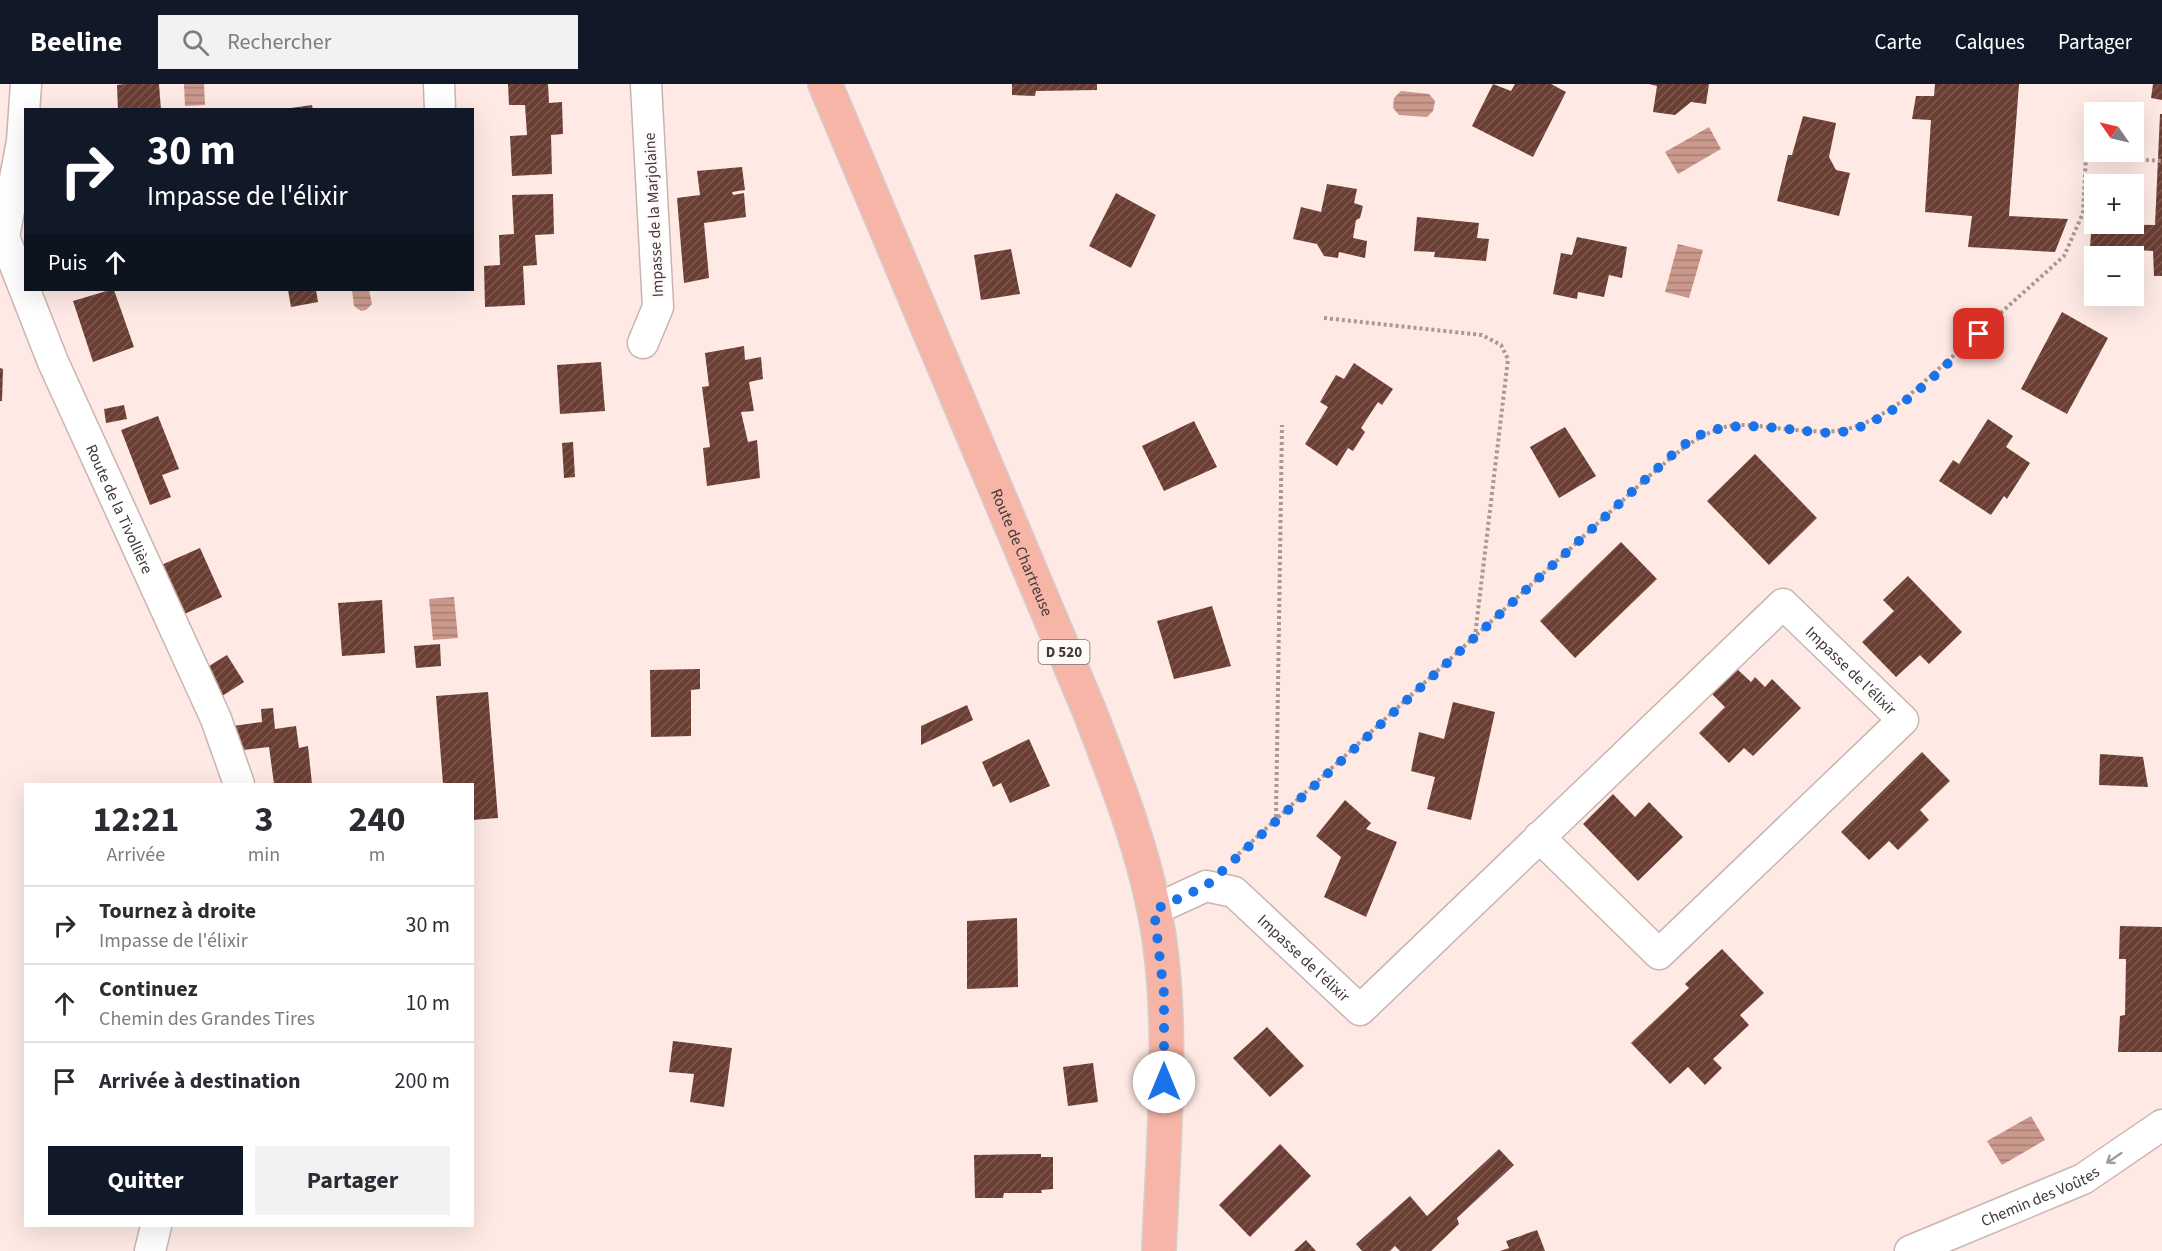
<!DOCTYPE html>
<html lang="fr">
<meta charset="utf-8">
<style>
:root{--surface:#fff;--page:#f2f2f3;--text:#2b2b33;--muted:#7c7c81;--line:#e1e1e2;--accent:#111827}
body{margin:0;font-family:"Source Sans 3",sans-serif;background:var(--page);color:var(--text);height:100vh;display:flex;flex-direction:column;font-size:22px;white-space:nowrap}
*{box-sizing:border-box;margin:0}
p{font-size:20px;color:var(--muted)}
.icon{flex:none;width:33px;height:33px;fill:none;stroke:currentColor;stroke-width:2;stroke-linecap:round;stroke-linejoin:round}
.map{position:relative;flex:1;overflow:hidden}
.drawer{position:absolute;left:24px;top:699px;width:450px;height:444px;display:flex;flex-direction:column;background:var(--surface);border-radius:0px;box-shadow:0 6px 24px #0002}
.drawer>*{flex:none}
.hud{position:absolute;left:24px;top:24px;width:450px;height:183px;border-radius:0px;box-shadow:0 6px 24px #0002;background:#111827;color:#fff;overflow:hidden}
.needle{width:39px;rotate:304deg}
.tools{position:absolute;left:2084px;top:18px;display:grid;gap:12px}
.tools a{display:grid;place-items:center;width:60px;height:60px;border-radius:0px;background:var(--surface);box-shadow:0 6px 24px #0002;font-size:30px}
.pin{position:absolute;display:grid;place-items:center;width:51px;height:51px;color:#fff;margin:-26px;border-radius:12px;box-shadow:0 3px 9px #0006}
.me{position:absolute;width:66px;margin:-33px;rotate:0deg;stroke-linejoin:round;filter:drop-shadow(0 0 4px #0008)}
.turn{display:flex;align-items:center;gap:21px;height:126px;padding:0 24px;font-size:27px}
.turn .icon{width:78px;height:78px;stroke-width:2.5}
.turn b{display:block;font-size:42px;line-height:51px}
.then{display:flex;align-items:center;height:57px;padding:0 24px;background:#0003;gap:12px;font-size:22px}
.eta{display:flex;justify-content:space-evenly;align-items:center;height:102px;text-align:center}
.eta b{font-size:36px;font-weight:700;line-height:42px}
.action{display:flex;gap:12px;margin-top:auto;padding:12px 24px}
.action a{flex:1;height:69px;border-radius:0px;background:var(--accent);color:#fff;font-size:24px;font-weight:700;line-height:69px;text-align:center}
.action a+a{background:var(--page);color:var(--text)}
ul{padding:0;list-style:none}
li{display:flex;align-items:center;gap:18px;height:78px;padding:0 24px;border-top:2px solid var(--line)}
li div{flex:1}
li b{display:block;font-size:22px}
li em{font-style:normal}
header{display:flex;align-items:center;gap:36px;box-sizing:border-box;height:84px;padding:0 30px;background:var(--accent);color:#fff}
header strong{font-size:28px}
nav{display:flex;gap:33px;margin-inline-start:auto;font-size:21px}
.search{width:420px;height:54px;background:var(--page);display:flex;align-items:center;gap:15px;box-sizing:border-box;padding:0 21px;border-radius:0px;color:var(--muted);font-size:22px}
.map>svg:first-child{display:block}
</style>
<header>
<strong>Beeline</strong>
<div class="search"><svg class="icon" aria-label="search" viewBox="0 0 24 24"><circle cx="10" cy="10" r="6"/><path d="M15 15l6 6"/></svg>Rechercher</div>
<nav><a>Carte</a><a>Calques</a><a>Partager</a></nav>
</header>
<div class="map">
<svg width="2162" height="1167" viewBox="0 0 2162 1167">
<defs>
<pattern id="water-rules" width="6" height="5" patternUnits="userSpaceOnUse" patternTransform="scale(1.5)"><rect width="6" height="5" fill="#cb998c"/><path d="M0 2.5h6" fill="none" stroke="#a67e73"/></pattern>
<pattern id="building-hatch" width="6" height="6" patternUnits="userSpaceOnUse" patternTransform="scale(1.5)"><rect width="6" height="6" fill="#6a3e33"/><path d="M-1 1l2-2M0 6l6-6M5 7l2-2" fill="none" stroke="#7c5950"/></pattern>
</defs>
<rect width="100%" height="100%" fill="#fee9e4"/>
<g fill="url(#water-rules)">
<path d="M 184,0 L 204,0 L 205,21 L 185,22 Z"/>
<path d="M 1401,7 L 1429,10 L 1435,17 L 1433,27 L 1427,33 L 1399,31 L 1393,24 L 1394,14 Z"/>
<path d="M 1709,43 L 1721,65 L 1678,90 L 1665,68 Z"/>
<path d="M 1678,160 L 1703,166 L 1689,214 L 1665,208 Z"/>
<path d="M 352,206 L 369,206 L 372,220 L 366,226 L 361,227 L 354,222 Z"/>
<path d="M 454,513 L 458,554 L 433,556 L 429,515 Z"/>
<path d="M 2031,1032 L 2045,1056 L 2002,1081 L 1987,1057 Z"/>
</g>
<g fill="url(#building-hatch)">
<path d="M 125,0 L 159,0 L 161,26 L 118,26 L 117,1 Z"/>
<path d="M 508,0 L 548,0 L 549,19 L 562,18 L 563,50 L 551,51 L 552,90 L 512,92 L 510,52 L 527,51 L 525,21 L 509,21 Z"/>
<path d="M 1012,0 L 1097,0 L 1097,6 L 1036,7 L 1035,12 L 1012,11 Z"/>
<path d="M 1493,0 L 1511,7 L 1515,0 L 1551,0 L 1566,8 L 1533,73 L 1472,42 Z"/>
<path d="M 1649,0 L 1709,0 L 1706,20 L 1691,18 L 1675,31 L 1653,28 L 1657,2 Z"/>
<path d="M 1935,0 L 2019,0 L 2009,132 L 2068,135 L 2055,168 L 1968,163 L 1972,132 L 1925,128 L 1931,36 L 1912,35 L 1916,12 L 1934,12 Z"/>
<path d="M 2153,0 L 2162,0 L 2162,16 L 2151,14 Z"/>
<path d="M 312,21 L 313,26 L 291,26 L 291,24 Z"/>
<path d="M 2160,30 L 2162,30 L 2162,192 L 2154,192 L 2153,167 L 2090,163 L 2092,137 L 2094,140 L 2155,141 Z"/>
<path d="M 1803,32 L 1836,39 L 1829,73 L 1836,86 L 1850,89 L 1839,132 L 1777,117 L 1788,71 L 1792,71 Z"/>
<path d="M 742,83 L 745,106 L 732,108 L 733,111 L 744,109 L 746,133 L 704,139 L 709,194 L 684,199 L 677,114 L 700,111 L 697,87 Z"/>
<path d="M 1327,100 L 1357,105 L 1354,119 L 1363,122 L 1360,134 L 1356,136 L 1353,154 L 1367,157 L 1365,174 L 1339,168 L 1338,174 L 1324,172 L 1317,160 L 1293,155 L 1301,123 L 1321,128 Z"/>
<path d="M 1116,109 L 1156,131 L 1131,184 L 1089,162 Z"/>
<path d="M 553,110 L 554,150 L 535,151 L 537,181 L 523,182 L 525,221 L 485,223 L 484,182 L 500,181 L 499,151 L 514,150 L 512,111 Z"/>
<path d="M 1417,133 L 1479,139 L 1477,154 L 1489,155 L 1486,177 L 1434,173 L 1435,168 L 1414,167 Z"/>
<path d="M 1577,153 L 1627,163 L 1622,194 L 1609,191 L 1604,213 L 1578,208 L 1577,215 L 1553,210 L 1561,169 L 1572,171 Z"/>
<path d="M 1011,165 L 1020,210 L 981,216 L 974,171 Z"/>
<path d="M 110,206 L 114,206 L 134,263 L 93,278 L 73,217 Z"/>
<path d="M 288,206 L 316,206 L 318,218 L 291,223 Z"/>
<path d="M 2062,228 L 2108,254 L 2067,330 L 2021,305 Z"/>
<path d="M 744,262 L 745,276 L 761,273 L 763,295 L 749,298 L 754,327 L 741,328 L 748,358 L 757,356 L 760,394 L 707,402 L 703,364 L 710,363 L 702,303 L 709,302 L 705,269 Z"/>
<path d="M 601,278 L 605,327 L 560,330 L 557,281 Z"/>
<path d="M 1354,279 L 1393,305 L 1382,321 L 1378,318 L 1361,344 L 1365,348 L 1353,367 L 1348,364 L 1337,382 L 1305,360 L 1328,323 L 1320,318 L 1336,291 L 1344,295 Z"/>
<path d="M 0,284 L 3,285 L 2,317 L 0,317 Z"/>
<path d="M 124,321 L 127,335 L 106,339 L 104,325 Z"/>
<path d="M 158,332 L 179,385 L 162,391 L 171,413 L 150,421 L 121,346 Z"/>
<path d="M 1988,335 L 2013,352 L 2006,363 L 2030,379 L 2007,415 L 2004,412 L 1991,431 L 1939,397 L 1953,376 L 1959,380 Z"/>
<path d="M 1194,337 L 1217,383 L 1164,407 L 1142,362 Z"/>
<path d="M 1565,343 L 1596,392 L 1559,414 L 1530,363 Z"/>
<path d="M 573,358 L 575,393 L 564,394 L 562,359 Z"/>
<path d="M 1755,370 L 1817,434 L 1769,481 L 1707,417 Z"/>
<path d="M 1621,458 L 1657,495 L 1575,574 L 1540,537 Z"/>
<path d="M 200,464 L 222,513 L 180,532 L 159,482 Z"/>
<path d="M 1908,492 L 1962,548 L 1929,580 L 1920,571 L 1896,593 L 1862,558 L 1894,527 L 1883,516 Z"/>
<path d="M 382,516 L 385,569 L 342,572 L 338,519 Z"/>
<path d="M 1212,522 L 1231,582 L 1174,595 L 1157,537 Z"/>
<path d="M 440,560 L 441,582 L 416,584 L 414,562 Z"/>
<path d="M 227,571 L 244,598 L 219,614 L 204,585 Z"/>
<path d="M 700,585 L 700,605 L 691,606 L 691,652 L 651,653 L 650,586 Z"/>
<path d="M 1737,585 L 1751,598 L 1755,593 L 1765,603 L 1772,595 L 1801,624 L 1753,672 L 1744,664 L 1729,679 L 1699,649 L 1725,623 L 1712,610 Z"/>
<path d="M 488,608 L 498,734 L 472,736 L 472,700 L 443,700 L 436,612 Z"/>
<path d="M 1453,618 L 1495,628 L 1471,736 L 1427,725 L 1435,693 L 1411,687 L 1419,648 L 1444,655 Z"/>
<path d="M 967,621 L 973,636 L 921,661 L 921,642 Z"/>
<path d="M 273,624 L 275,645 L 296,642 L 299,664 L 308,662 L 312,700 L 274,700 L 269,663 L 243,666 L 233,642 L 262,638 L 261,625 Z"/>
<path d="M 1029,655 L 1050,702 L 1010,719 L 1001,699 L 993,703 L 982,678 Z"/>
<path d="M 1922,668 L 1950,697 L 1920,726 L 1929,736 L 1898,766 L 1889,757 L 1869,776 L 1841,748 Z"/>
<path d="M 2100,670 L 2143,673 L 2148,703 L 2099,701 Z"/>
<path d="M 1613,710 L 1635,733 L 1649,718 L 1683,753 L 1638,797 L 1583,740 Z"/>
<path d="M 1345,716 L 1371,739 L 1366,745 L 1397,758 L 1366,833 L 1324,813 L 1341,773 L 1316,752 Z"/>
<path d="M 1017,834 L 1018,903 L 967,905 L 967,837 Z"/>
<path d="M 2120,842 L 2162,843 L 2162,968 L 2118,968 L 2120,932 L 2125,931 L 2126,875 L 2119,875 Z"/>
<path d="M 1722,865 L 1764,909 L 1740,931 L 1749,941 L 1713,975 L 1722,984 L 1705,1001 L 1688,983 L 1670,1000 L 1631,959 L 1689,904 L 1685,900 Z"/>
<path d="M 1267,943 L 1304,982 L 1270,1013 L 1233,974 Z"/>
<path d="M 673,957 L 732,964 L 724,1023 L 690,1018 L 694,990 L 669,988 Z"/>
<path d="M 1093,979 L 1098,1018 L 1068,1022 L 1063,983 Z"/>
<path d="M 1280,1060 L 1311,1092 L 1250,1153 L 1219,1121 Z"/>
<path d="M 1499,1065 L 1514,1081 L 1457,1134 L 1459,1140 L 1431,1167 L 1400,1167 L 1395,1162 L 1390,1167 L 1362,1167 L 1356,1160 L 1410,1112 L 1427,1132 Z"/>
<path d="M 1041,1070 L 1041,1073 L 1053,1073 L 1053,1105 L 1041,1106 L 1042,1109 L 1004,1109 L 1003,1114 L 975,1114 L 974,1071 Z"/>
<path d="M 1537,1146 L 1545,1167 L 1500,1167 L 1509,1164 L 1506,1157 Z"/>
<path d="M 1306,1156 L 1316,1167 L 1294,1167 Z"/>
</g>
<g fill="none" stroke-linecap="round" stroke-linejoin="round">
<g stroke="#c8b5b0" stroke-width="33">
<g id="street">
<path d="M 439,0 L 440,26"/>
<path id="s1" d="M 0,151 L 4,153 L 53,278 L 216,635 L 239,700"/>
<path d="M 4,153 L 22,57 L 26,0"/>
<path d="M 643,259 L 658,223 L 646,0"/>
<path id="s2" d="M 1154,826 L 1206,802 L 1234,808 L 1360,926 L 1783,520 L 1903,636 L 1659,870 L 1539,753"/>
<path d="M 150,1167 L 156,1142"/>
<path id="s3" d="M 1910,1167 L 2083,1095 L 2162,1041"/>
</g>
</g>
<g stroke="#d1cfcf" stroke-width="36">
<g id="primary">
<path id="s4" d="M 825,0 L 1089,626 C 1114,691 1140,756 1154,825 C 1176,930 1163,1060 1159,1167"/>
</g>
</g>
<g stroke="#a99996" stroke-width="4" stroke-dasharray="3 3" stroke-linecap="butt">
<path d="M 2086,72 L 2162,77"/>
<path d="M 1324,234 L 1482,251 L 1501,261 L 1508,275 L 1475,552"/>
<path d="M 1276,733 L 1282,341"/>
<path d="M 1234,774 L 1648,393 C 1674,372 1692,353 1725,343 C 1739,339 1760,342 1775,344 C 1837,350 1851,352 1904,316 L 2064,172 L 2083,129 L 2087,52"/>
</g>
<use href="#street" stroke="#fff" stroke-width="30"/>
<use href="#primary" stroke="#f6b5a6" stroke-width="33"/>
</g>
<defs><path id="oneway-shaft" d="M-6 0H5M1.5-3L5.5 0L1.5 3" fill="none" stroke-width="1.6" stroke-linecap="round" stroke-linejoin="round" transform="scale(1.5)"/></defs>
<use stroke="#a09c9a" href="#oneway-shaft" transform="translate(2114 1074) rotate(146)"/>
<g fill="none" stroke-linecap="round" stroke-linejoin="round">
<path stroke="#1a73e8" stroke-width="10" stroke-dasharray="0 18" d="M 1164,998 L 1164,910 L 1154,826 L 1206,802 L 1648,393 C 1663,380 1678,364 1694,354 C 1723,338 1757,342 1788,345 C 1807,347 1828,351 1847,347 C 1899,334 1941,284 1979,250"/>
</g>
<g text-anchor="middle" stroke-width="6" stroke-linejoin="round" paint-order="stroke">
<rect fill="#fffaf9" stroke="#797270" stroke-width="1.5" x="1038.5" y="556" width="51" height="24" rx="4.5"/>
<g font-size="15" font-weight="bold" fill="#403836">
<text x="1064" y="573">D 520</text>
</g>
<g font-size="16" fill="#403836" stroke="#fffaf9">
<text transform="translate(653 131) rotate(-93)" y="6">Impasse de la Marjolaine</text>
<text dy="6" stroke="none"><textPath href="#s1" startOffset="300">Route de la Tivollière</textPath></text>
<text dy="6" stroke="none"><textPath href="#s4" startOffset="508">Route de Chartreuse</textPath></text>
<text dy="6" stroke="none"><textPath href="#s2" startOffset="940">Impasse de l'élixir</textPath></text>
<text dy="6" stroke="none"><textPath href="#s2" startOffset="182">Impasse de l'élixir</textPath></text>
<text dy="6" stroke="none"><textPath href="#s3" startOffset="141">Chemin des Voûtes</textPath></text>
</g>
</g>
</svg>
<div class="tools">
<a><svg class="needle" viewBox="-14 -14 28 28"><path d="M0-13l5 13h-10z" fill="#e53935"/><path d="M0 13l5-13h-10z" fill="#7c7c81"/></svg></a>
<a>+</a>
<a>−</a>
</div>
<div class="pin" style="left:1979px;top:250px;background:#d93025"><svg class="icon" aria-label="arrive" viewBox="0 0 24 24"><path d="M6 21V4h12l-3 4 3 4H6"/></svg></div>
<svg class="me" style="left:1164px;top:998px" viewBox="-20 -20 40 40"><circle r="19" fill="#fff"/><path d="M0-13L10 11 0 6-10 11z" fill="#1a73e8"/></svg>
<div class="hud">
<div class="turn"><svg class="icon" aria-label="right" viewBox="0 0 24 24"><path d="M7 20v-9h11M14 6l5 5-5 5"/></svg><div><b>30 m</b>Impasse de l'élixir</div></div>
<div class="then">Puis<svg class="icon" aria-label="ahead" viewBox="0 0 24 24"><path d="M12 20V5M6 11l6-6 6 6"/></svg></div>
</div>
<section class="drawer">
<div class="eta">
<div><b>12:21</b><p>Arrivée</p></div>
<div><b>3</b><p>min</p></div>
<div><b>240</b><p>m</p></div>
</div>
<ul>
<li><svg class="icon" aria-label="right" viewBox="0 0 24 24"><path d="M7 20v-9h11M14 6l5 5-5 5"/></svg><div><b>Tournez à droite</b><p>Impasse de l'élixir</p></div><em>30 m</em></li>
<li><svg class="icon" aria-label="ahead" viewBox="0 0 24 24"><path d="M12 20V5M6 11l6-6 6 6"/></svg><div><b>Continuez</b><p>Chemin des Grandes Tires</p></div><em>10 m</em></li>
<li><svg class="icon" aria-label="arrive" viewBox="0 0 24 24"><path d="M6 21V4h12l-3 4 3 4H6"/></svg><div><b>Arrivée à destination</b></div><em>200 m</em></li>
</ul>
<div class="action"><a>Quitter</a><a>Partager</a></div>
</section>
</div>
